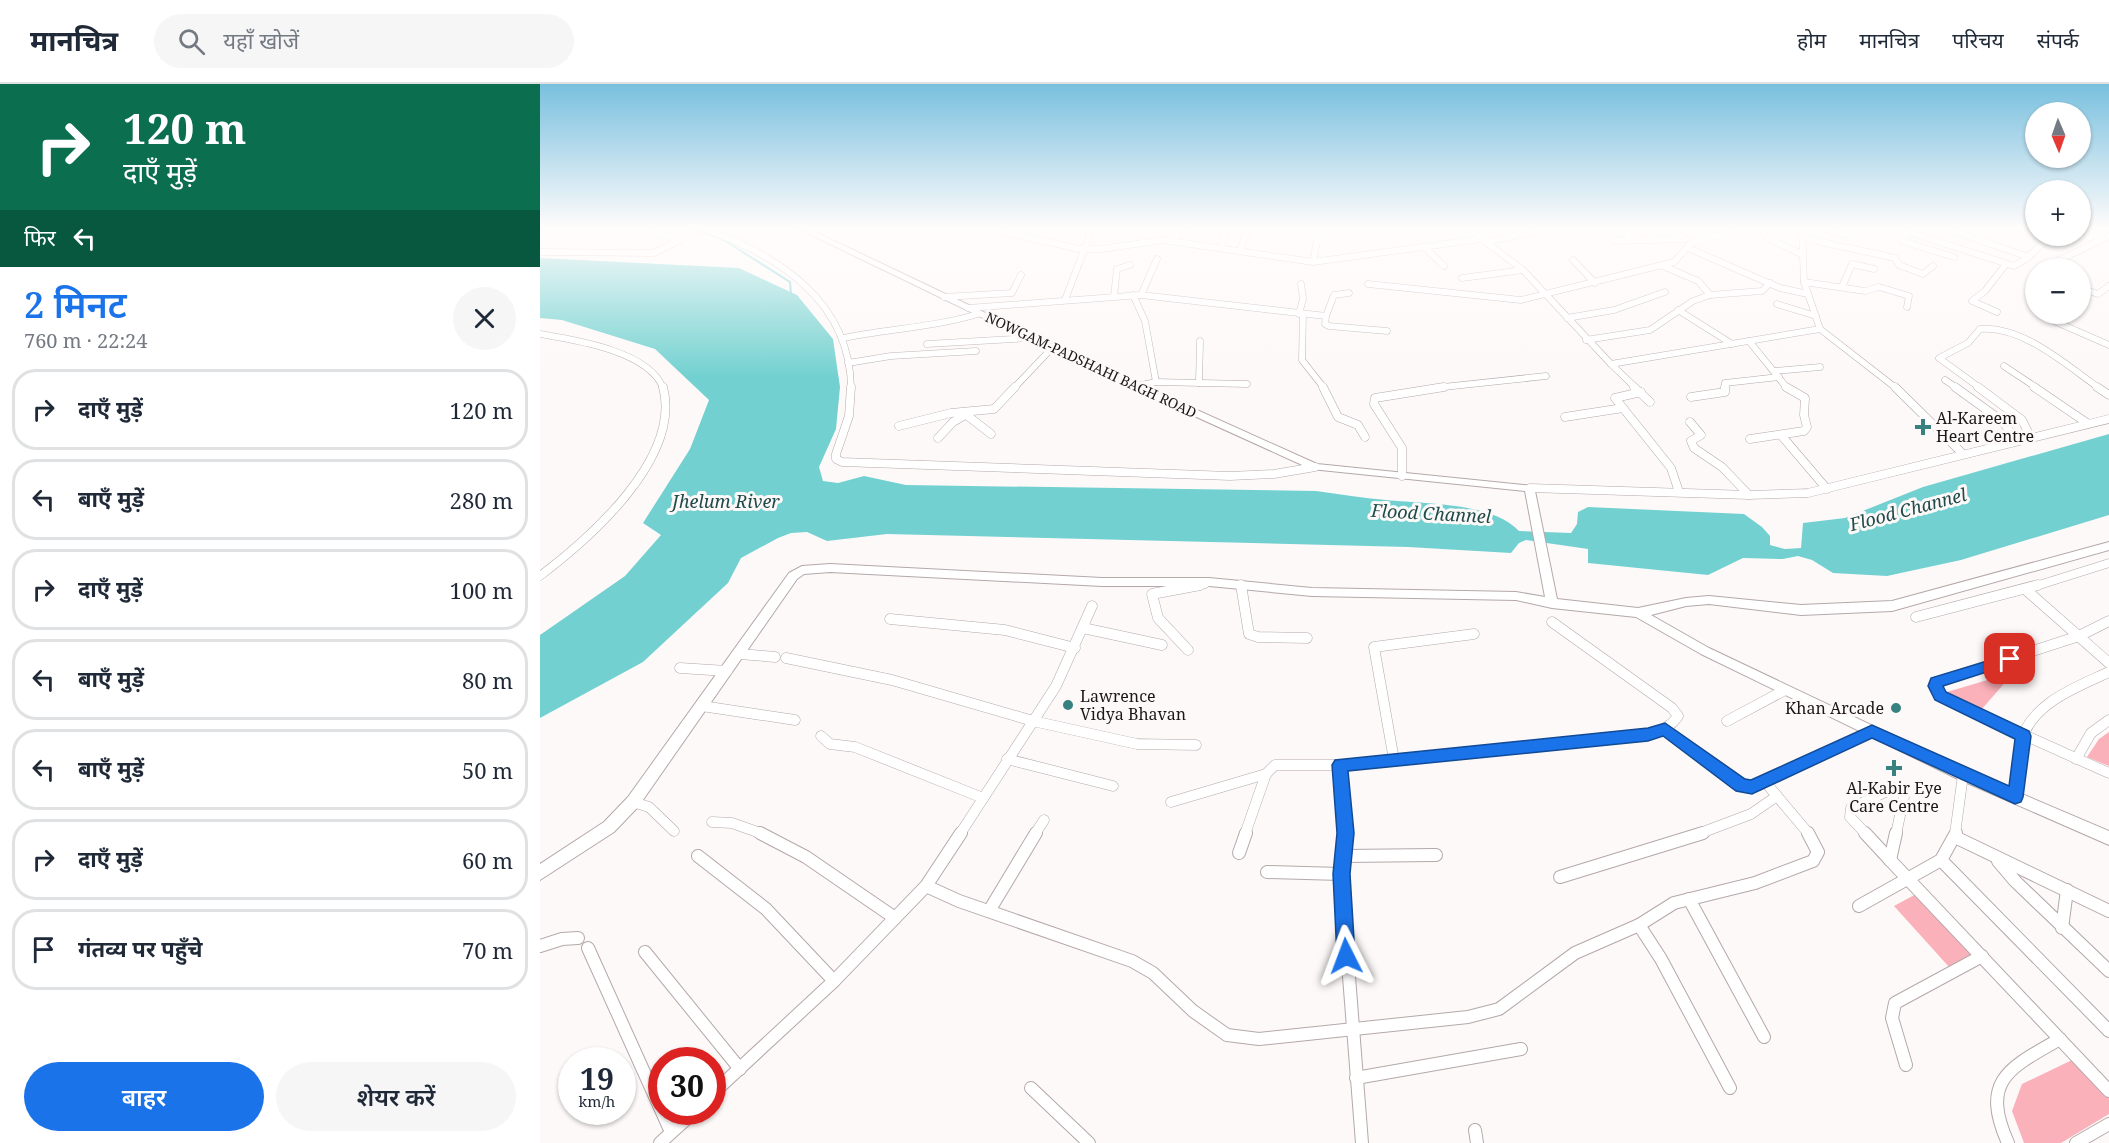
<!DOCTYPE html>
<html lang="hi">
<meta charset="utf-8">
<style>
:root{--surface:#fff;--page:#f6f6f7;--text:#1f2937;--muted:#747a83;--line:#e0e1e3;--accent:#1a73e8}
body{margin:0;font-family:"Noto Serif","Noto Sans Devanagari",serif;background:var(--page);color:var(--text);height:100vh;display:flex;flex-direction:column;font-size:22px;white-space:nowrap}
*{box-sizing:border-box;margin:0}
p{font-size:20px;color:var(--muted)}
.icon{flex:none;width:33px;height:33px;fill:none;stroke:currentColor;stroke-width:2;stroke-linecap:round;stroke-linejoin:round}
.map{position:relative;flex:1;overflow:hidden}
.details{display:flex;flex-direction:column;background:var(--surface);width:540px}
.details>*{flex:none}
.top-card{background:#0b6e4f;color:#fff;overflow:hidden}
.needle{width:39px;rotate:178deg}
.fabs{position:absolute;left:1485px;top:18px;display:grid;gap:12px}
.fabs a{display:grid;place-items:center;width:66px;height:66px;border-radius:50%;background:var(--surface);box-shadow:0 2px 4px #0004;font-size:30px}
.speed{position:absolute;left:18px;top:963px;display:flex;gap:12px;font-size:30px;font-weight:700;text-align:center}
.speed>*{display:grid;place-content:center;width:78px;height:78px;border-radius:50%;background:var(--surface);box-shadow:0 2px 4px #0004;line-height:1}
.speed small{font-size:15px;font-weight:400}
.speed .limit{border:9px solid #d22;background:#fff;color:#111}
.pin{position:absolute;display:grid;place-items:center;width:51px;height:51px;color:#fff;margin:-26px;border-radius:12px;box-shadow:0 3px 9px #0006}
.me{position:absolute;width:66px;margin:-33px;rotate:357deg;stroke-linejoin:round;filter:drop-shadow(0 0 4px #0008)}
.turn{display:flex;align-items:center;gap:21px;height:126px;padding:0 24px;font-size:27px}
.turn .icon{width:78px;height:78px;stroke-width:2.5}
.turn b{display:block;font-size:42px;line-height:51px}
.then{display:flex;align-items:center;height:57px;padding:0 24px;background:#0003;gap:12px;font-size:22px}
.round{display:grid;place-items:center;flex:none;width:63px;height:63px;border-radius:32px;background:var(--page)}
.summary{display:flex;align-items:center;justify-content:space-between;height:102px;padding:0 24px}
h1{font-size:36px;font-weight:600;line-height:45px;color:var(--accent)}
.primary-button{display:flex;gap:12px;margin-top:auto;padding:12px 24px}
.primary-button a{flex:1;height:69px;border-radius:36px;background:var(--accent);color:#fff;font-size:24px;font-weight:600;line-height:69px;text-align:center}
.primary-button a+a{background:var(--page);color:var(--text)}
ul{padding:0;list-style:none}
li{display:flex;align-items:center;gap:18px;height:81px;margin:0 12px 9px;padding:0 12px;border:3px solid var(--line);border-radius:24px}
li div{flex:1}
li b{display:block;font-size:22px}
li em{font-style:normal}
header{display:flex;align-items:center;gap:36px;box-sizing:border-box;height:84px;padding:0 30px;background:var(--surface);border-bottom:2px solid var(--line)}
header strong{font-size:28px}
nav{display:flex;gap:33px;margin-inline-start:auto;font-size:21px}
.search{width:420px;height:54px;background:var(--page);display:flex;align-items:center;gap:15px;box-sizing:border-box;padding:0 21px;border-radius:33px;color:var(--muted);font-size:22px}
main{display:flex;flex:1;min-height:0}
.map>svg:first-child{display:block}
</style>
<header>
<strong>मानचित्र</strong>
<div class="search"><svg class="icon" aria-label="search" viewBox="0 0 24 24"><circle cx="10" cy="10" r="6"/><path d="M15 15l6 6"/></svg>यहाँ खोजें</div>
<nav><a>होम</a><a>मानचित्र</a><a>परिचय</a><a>संपर्क</a></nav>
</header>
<main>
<section class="details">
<div class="top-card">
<div class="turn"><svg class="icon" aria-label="right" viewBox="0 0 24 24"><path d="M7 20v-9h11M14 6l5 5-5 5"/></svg><div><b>120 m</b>दाएँ मुड़ें</div></div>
<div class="then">फिर<svg class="icon" aria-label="left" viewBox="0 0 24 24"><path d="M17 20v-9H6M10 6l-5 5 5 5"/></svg></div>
</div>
<div class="summary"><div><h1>2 मिनट</h1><p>760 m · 22:24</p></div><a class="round"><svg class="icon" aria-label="close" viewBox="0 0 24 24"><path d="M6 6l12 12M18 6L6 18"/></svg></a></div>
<ul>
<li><svg class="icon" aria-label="right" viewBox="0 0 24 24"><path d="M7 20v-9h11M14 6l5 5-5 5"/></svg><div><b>दाएँ मुड़ें</b></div><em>120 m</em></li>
<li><svg class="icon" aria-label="left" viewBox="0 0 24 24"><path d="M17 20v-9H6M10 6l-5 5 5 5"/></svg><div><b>बाएँ मुड़ें</b></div><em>280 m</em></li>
<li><svg class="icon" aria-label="right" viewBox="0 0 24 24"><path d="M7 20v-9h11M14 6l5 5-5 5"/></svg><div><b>दाएँ मुड़ें</b></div><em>100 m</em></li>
<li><svg class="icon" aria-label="left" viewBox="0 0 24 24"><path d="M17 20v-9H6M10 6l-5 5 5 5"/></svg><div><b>बाएँ मुड़ें</b></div><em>80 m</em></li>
<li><svg class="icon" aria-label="left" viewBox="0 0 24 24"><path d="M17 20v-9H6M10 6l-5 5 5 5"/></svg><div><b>बाएँ मुड़ें</b></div><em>50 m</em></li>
<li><svg class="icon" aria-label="right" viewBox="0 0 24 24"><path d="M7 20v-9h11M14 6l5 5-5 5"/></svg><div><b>दाएँ मुड़ें</b></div><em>60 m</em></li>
<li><svg class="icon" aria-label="arrive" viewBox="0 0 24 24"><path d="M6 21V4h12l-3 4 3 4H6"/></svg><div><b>गंतव्य पर पहुँचे</b></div><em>70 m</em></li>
</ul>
<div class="primary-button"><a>बाहर</a><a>शेयर करें</a></div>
</section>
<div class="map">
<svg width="1569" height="1059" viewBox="0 0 1569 1059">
<rect width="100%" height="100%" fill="#fef9f9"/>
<g fill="#fbb1ba">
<path d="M 1488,584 L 1490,585 L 1469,594 L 1441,626 L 1407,608 Z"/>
<path d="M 1569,648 L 1569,682 L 1547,673 L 1559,655 Z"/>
<path d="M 1378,809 L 1437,871 L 1410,884 L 1354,822 Z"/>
<path d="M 1532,976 L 1569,1014 L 1569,1030 L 1521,1059 L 1484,1059 L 1472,1027 L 1482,1000 Z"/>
</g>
<path fill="#72d1d0" d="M 0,174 L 199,184 L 257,211 L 293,255 L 300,303 L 296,345 L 279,383 L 283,397 L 298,399 L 324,392 L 366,401 L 776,407 C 800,410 823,414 846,416 C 883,420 952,418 979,447 L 1031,449 L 1037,440 L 1038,428 L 1048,423 L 1204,430 L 1222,443 L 1230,452 L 1230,461 L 1245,465 L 1261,464 L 1263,439 L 1305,434 L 1383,403 L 1569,350 L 1569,431 L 1421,476 L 1347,492 L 1293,489 L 1272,476 L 1258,472 L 1243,475 L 1203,474 L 1168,491 L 1048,479 L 1048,465 L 986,456 L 979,459 L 971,469 L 868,463 L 347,450 L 287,457 L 267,448 L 251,449 L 238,454 L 201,474 L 188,499 L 103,578 L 0,634 L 0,551 L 85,492 L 121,451 L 103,439 L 150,365 L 169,316 L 115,265 L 22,236 L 0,234 Z"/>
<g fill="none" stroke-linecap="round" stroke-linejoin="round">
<path stroke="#72d1d0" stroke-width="2" d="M 150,145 L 179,153 L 250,198 L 251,211"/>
<g stroke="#b5a8a9" stroke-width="7">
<g id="minor-far3">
<path d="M 165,145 C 239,172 310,217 311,304"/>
<path d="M 451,145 L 539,165 L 561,165 L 623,156 L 773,178 L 941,155"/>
<path d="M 929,145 L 983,186 L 1071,280 L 1280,245"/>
<path d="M 1033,145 L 1039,150"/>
<path d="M 1081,145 L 1093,156"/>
<path d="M 1105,145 L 1114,155"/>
<path d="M 1130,145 L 1144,155"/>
<path d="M 1163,145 L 1174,153"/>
<path d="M 1220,145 L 1228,154 L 1261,170"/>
<path d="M 1262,145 L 1264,198 L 1280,245 L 1356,304"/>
<path d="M 1284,145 L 1309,151"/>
<path d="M 1359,145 L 1474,182 L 1486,175 L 1511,152"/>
<path d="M 1407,145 L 1489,173"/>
<path d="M 1370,149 L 1362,157 L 1414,173"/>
<path d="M 1262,154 L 1355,174 L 1359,181 L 1383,190 L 1393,182"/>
<path d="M 633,157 L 641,145"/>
<path d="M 1074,157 L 1145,155"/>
<path d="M 946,158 L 1000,146"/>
<path d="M 681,163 L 687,145"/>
<path d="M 885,164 L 904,182"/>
<path d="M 1148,164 L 1240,204 L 1268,210"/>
<path d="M 700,166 L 708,145"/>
<path d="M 0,168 L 114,169 L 140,156 L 101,145"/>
<path d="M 1033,176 L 1055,199"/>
<path d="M 773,178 L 777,157 L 786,145"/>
<path d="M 1123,182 L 1158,197 L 1170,211"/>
<path d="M 1505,183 L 1569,152"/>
<path d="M 922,194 L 983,186"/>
<path d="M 1264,198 L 1325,207 L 1339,203 L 1369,212 L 1367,223"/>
<path d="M 828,200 L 981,216 L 1134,178 L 1151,159 L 1199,145"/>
<path d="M 1302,203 L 1312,180 L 1334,185"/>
<path d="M 1540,204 L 1558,210 L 1569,202"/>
<path d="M 593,211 L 605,237 L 616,298"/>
<path d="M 601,211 L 617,175"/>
<path d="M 574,212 L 577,185 L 590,181"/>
<path d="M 404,213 L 472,209 L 481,191"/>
<path d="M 525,216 L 552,145"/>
<path d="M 1237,220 L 1276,232"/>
<path d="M 428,224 L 601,211 L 786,232 L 785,240 L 789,242 L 847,247"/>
<path d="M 1138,226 L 1192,260"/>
<path d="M 1457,228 L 1432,217 L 1445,207 L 1466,180"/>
<path d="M 759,230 L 763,215 L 761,200"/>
<path d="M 763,230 L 762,276 L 784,304"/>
<path d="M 786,232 L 794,211 L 809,209"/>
<path d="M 1027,234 L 1074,226 L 1125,208"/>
<path d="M 1514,237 L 1569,261"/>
<path d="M 0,250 C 35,256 109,267 123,304"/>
<path d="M 304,254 C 348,245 395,243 438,230"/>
<path d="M 1046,256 L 1110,246 L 1153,217 L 1170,211 L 1222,207 L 1230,199"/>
<path d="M 1209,257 L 1247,304"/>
<path d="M 387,260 L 491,254"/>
<path d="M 308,279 L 351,272 L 436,267"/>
<path d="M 1071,280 L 1096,304"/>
<path d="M 1464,282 L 1497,304"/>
<path d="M 1234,287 L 1280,283"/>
<path d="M 1405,296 L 1417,304"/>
<path d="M 659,299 L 660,257"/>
<path d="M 597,302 L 616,298 L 707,300"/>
<path d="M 474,304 L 512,264"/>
<path d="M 894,304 L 1006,292"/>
<path d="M 1185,304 L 1185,299 L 1239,293"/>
<path d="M 1440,304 L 1399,274 L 1428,259 L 1440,245 C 1484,242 1526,281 1559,304"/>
</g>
</g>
<g stroke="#b5a8a9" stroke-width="9">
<g id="minor-far2">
<path d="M 311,303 L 309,332 L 296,370 L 296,375 L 302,378 L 690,392 L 734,390 L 775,383"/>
<path d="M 783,303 L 798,333 L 818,341 L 825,353"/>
<path d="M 1094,303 L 1110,318"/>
<path d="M 1355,303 L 1422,369"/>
<path d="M 1415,303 L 1462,337 L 1477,357"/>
<path d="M 1438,303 L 1482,336 L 1491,354"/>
<path d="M 1494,303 L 1547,339"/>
<path d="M 1557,303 L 1569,311"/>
<path d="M 1101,308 L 1075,314 L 1131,384 L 1139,408"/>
<path d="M 1151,313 L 1185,308 L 1185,303"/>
<path d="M 424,329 L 451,350"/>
<path d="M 1025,333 L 1083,324"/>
<path d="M 1150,338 L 1161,351 L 1151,357 L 1154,364 L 1182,383 L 1209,411"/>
<path d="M 359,342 L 411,329 L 454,325 L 475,303"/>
<path d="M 1241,351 L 1287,405"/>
<path d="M 398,354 L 413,338 L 425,331"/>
<path d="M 1210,355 L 1264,347 L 1267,343 L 1264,331 L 1265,314 L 1246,303"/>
<path d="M 862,392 L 862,364 L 834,320 L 835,314 L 904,303"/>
<path d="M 990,404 L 1209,411 L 1268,409 L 1569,335"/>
<path d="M 0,492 C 50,454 142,374 123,303"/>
<path d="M 652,503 L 665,500"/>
<path d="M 1493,503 L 1569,479"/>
</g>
</g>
<g stroke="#b5a8a9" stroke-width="11">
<g id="minor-far1">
<path d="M 701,501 L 709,550 L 718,553 L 767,554"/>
<path d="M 1485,505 L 1569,579"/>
<path d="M 1376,533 L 1498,501"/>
<path d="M 350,535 L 465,546 L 535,564"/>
<path d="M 1569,537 L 1539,552 L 1397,598 L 1395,602 L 1401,612 L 1437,630 L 1569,689"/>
<path d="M 543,544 L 622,561"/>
<path d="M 648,566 L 618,534 L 612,510 L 660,501"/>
<path d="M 200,570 L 235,573"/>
<path d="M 246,574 L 352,596 L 493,637 L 597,660 L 656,661"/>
<path d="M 140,584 L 187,587"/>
<path d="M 162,622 L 255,636"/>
<path d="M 1187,637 L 1245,606"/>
<path d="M 1125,645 L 1208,703 L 1217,702 L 1332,647"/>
<path d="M 281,652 L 290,660 L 315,663 L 443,714"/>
<path d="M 467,675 L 573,702"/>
<path d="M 1536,675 L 1551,649 L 1569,636"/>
<path d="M 854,676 L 834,563 L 934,550"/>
<path d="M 800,681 L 805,750"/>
<path d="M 1226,699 L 1269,750"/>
<path d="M 1475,713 C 1477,695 1477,676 1481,658 C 1491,619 1537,603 1569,588"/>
<path d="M 93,718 L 109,723 L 134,747"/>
<path d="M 631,718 L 726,690"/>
<path d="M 172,738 L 192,739 L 223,750"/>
<path d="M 420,750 L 516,602 L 552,522"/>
<path d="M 495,750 L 504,736"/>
<path d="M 705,750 L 726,690 L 735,681 L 800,681 L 1108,651 C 1120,647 1131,643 1138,632 L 1132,624 L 1012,538"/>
<path d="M 1158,750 L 1211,730 L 1237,712"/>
<path d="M 1326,750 L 1310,733 L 1311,724 L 1354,704 L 1360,706 L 1364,713 L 1356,750"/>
<path d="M 1415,750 L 1423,691"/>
</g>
</g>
<g stroke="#b5a8a9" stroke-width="14">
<g id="minor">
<path d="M 220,749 L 266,773 L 355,834"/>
<path d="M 805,749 L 801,790 L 822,1059"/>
<path d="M 1325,749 L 1350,776"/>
<path d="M 1415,753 L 1569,827"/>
<path d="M 699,769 L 706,749"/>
<path d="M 158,772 L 226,825 L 294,897"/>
<path d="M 804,772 L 896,771"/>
<path d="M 1350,776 L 1569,1007"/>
<path d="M 1350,776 L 1356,749"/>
<path d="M 1401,776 L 1569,947"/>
<path d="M 1458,777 L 1475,797 L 1569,887"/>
<path d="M 727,788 L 801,790"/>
<path d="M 1020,793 L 1163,749"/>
<path d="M 386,802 L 419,817 L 592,877 L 613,889 L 653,927 L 687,951 L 719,955 L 928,933 L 959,925 L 1035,869 L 1099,841 L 1134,819 L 1215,799 L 1273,777 L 1278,768 L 1268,749"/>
<path d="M 1149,815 L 1224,953"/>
<path d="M 1319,822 L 1401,776 L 1416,749"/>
<path d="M 449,827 L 496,749"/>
<path d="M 1099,841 L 1121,875 L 1190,1004"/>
<path d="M 1522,844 L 1527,806"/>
<path d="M 0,862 L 22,855 L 38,854"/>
<path d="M 48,864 L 131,1048"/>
<path d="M 105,868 L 200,985"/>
<path d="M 1366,981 L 1352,934 L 1355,919 L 1442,872"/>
<path d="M 816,994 L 981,965"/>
<path d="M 491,1004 L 549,1059"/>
<path d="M 172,1010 L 294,897 L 386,802 L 421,749"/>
<path d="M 935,1046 L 937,1059"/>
<path d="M 120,1059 L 154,1028"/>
<path d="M 1468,1059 C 1440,996 1469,984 1520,955"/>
<path d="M 1536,1059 L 1569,1040"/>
</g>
</g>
<g stroke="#b5a8a9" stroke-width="2">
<path id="secondary" d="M 259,145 L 269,145 L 515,262 L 777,380 L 994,402 L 1017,515 L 1098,524 L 1146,514 L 1169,512 L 1261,521 L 1352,517 L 1569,458 L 1569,466 L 1352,527 L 1261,531 L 1169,520 L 1146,522 L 1111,531 L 1169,564 L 1428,687 L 1569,747 L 1569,761 L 1418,695 L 1161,570 L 1096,533 L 1012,524 L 976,516 L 772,512 L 669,502 L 562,502 L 290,488 L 264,490 L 257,495 L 98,723 L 74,748 L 0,796 L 0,780 L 64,738 L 88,713 L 249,489 L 262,482 L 290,480 L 562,494 L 669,494 L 772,504 L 976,508 L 1005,513 L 985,407 L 771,385 L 509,266 Z"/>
</g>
<use href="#minor-far3" stroke="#fff" stroke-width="6"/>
<use href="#minor-far2" stroke="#fff" stroke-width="8"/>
<use href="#minor-far1" stroke="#fff" stroke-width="10"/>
<use href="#minor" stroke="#fff" stroke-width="12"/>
<use href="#secondary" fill="#fff" fill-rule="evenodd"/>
</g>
<linearGradient id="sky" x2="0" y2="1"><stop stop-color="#79c0de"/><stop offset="0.49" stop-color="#fffcfc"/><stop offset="1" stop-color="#fffcfc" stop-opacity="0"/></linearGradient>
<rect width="1569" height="293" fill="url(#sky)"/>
<path fill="#1a73e8" stroke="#114b97" stroke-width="1.5" d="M 1470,570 L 1477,575 L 1475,579 L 1403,602 L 1406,608 L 1489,647 L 1491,652 L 1483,713 L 1481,718 L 1475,720 L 1332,654 L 1212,710 L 1196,707 L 1123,652 L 1108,657 L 808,687 L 814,749 L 810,790 L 815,872 L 813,879 L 806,882 L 800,879 L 797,872 L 793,790 L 797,749 L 792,681 L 795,676 L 1108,644 L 1125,639 L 1205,695 L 1211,696 L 1332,641 L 1469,702 L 1475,655 L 1395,616 L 1388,602 L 1391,594 Z"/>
<g fill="#388181" stroke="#fef9f9" stroke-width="2">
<path d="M1380 334h6v6h6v6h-6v6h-6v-6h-6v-6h6z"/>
<circle cx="528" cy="621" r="6"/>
<circle cx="1356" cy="624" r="6"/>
<path d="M1351 675h6v6h6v6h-6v6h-6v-6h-6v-6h6z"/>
</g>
<g text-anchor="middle" stroke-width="6" stroke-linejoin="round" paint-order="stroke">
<g font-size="14" fill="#1b1717" stroke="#fef9f9">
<text transform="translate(551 281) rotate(25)" y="5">NOWGAM-PADSHAHI BAGH ROAD</text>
</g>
<g font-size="16" fill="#1b1717" stroke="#fef9f9" text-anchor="start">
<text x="1396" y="340">Al-Kareem<tspan x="1396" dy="18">Heart Centre</tspan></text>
<text x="540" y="618">Lawrence<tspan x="540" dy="18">Vidya Bhavan</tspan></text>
<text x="1344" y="630" text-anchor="end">Khan Arcade</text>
<text x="1354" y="710" text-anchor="middle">Al-Kabir Eye<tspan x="1354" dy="18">Care Centre</tspan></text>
</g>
<g font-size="18" font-style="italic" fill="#204b4b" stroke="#fef9f9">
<text x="186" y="424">Jhelum River</text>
<text transform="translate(1368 426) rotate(-15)" y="6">Flood Channel</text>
<text transform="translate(891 430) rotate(3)" y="6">Flood Channel</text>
</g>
</g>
</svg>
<div class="fabs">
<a><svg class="needle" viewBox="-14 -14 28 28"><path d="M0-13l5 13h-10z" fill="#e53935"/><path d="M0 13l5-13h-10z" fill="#747a83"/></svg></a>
<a>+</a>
<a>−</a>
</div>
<div class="speed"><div>19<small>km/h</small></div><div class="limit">30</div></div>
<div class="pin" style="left:1470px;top:575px;background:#d93025"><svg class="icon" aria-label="arrive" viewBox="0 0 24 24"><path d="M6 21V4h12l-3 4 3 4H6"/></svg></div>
<svg class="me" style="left:806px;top:872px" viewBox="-20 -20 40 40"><path d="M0-17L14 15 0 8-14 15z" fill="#1a73e8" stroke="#fff" stroke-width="4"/></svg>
</div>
</main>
